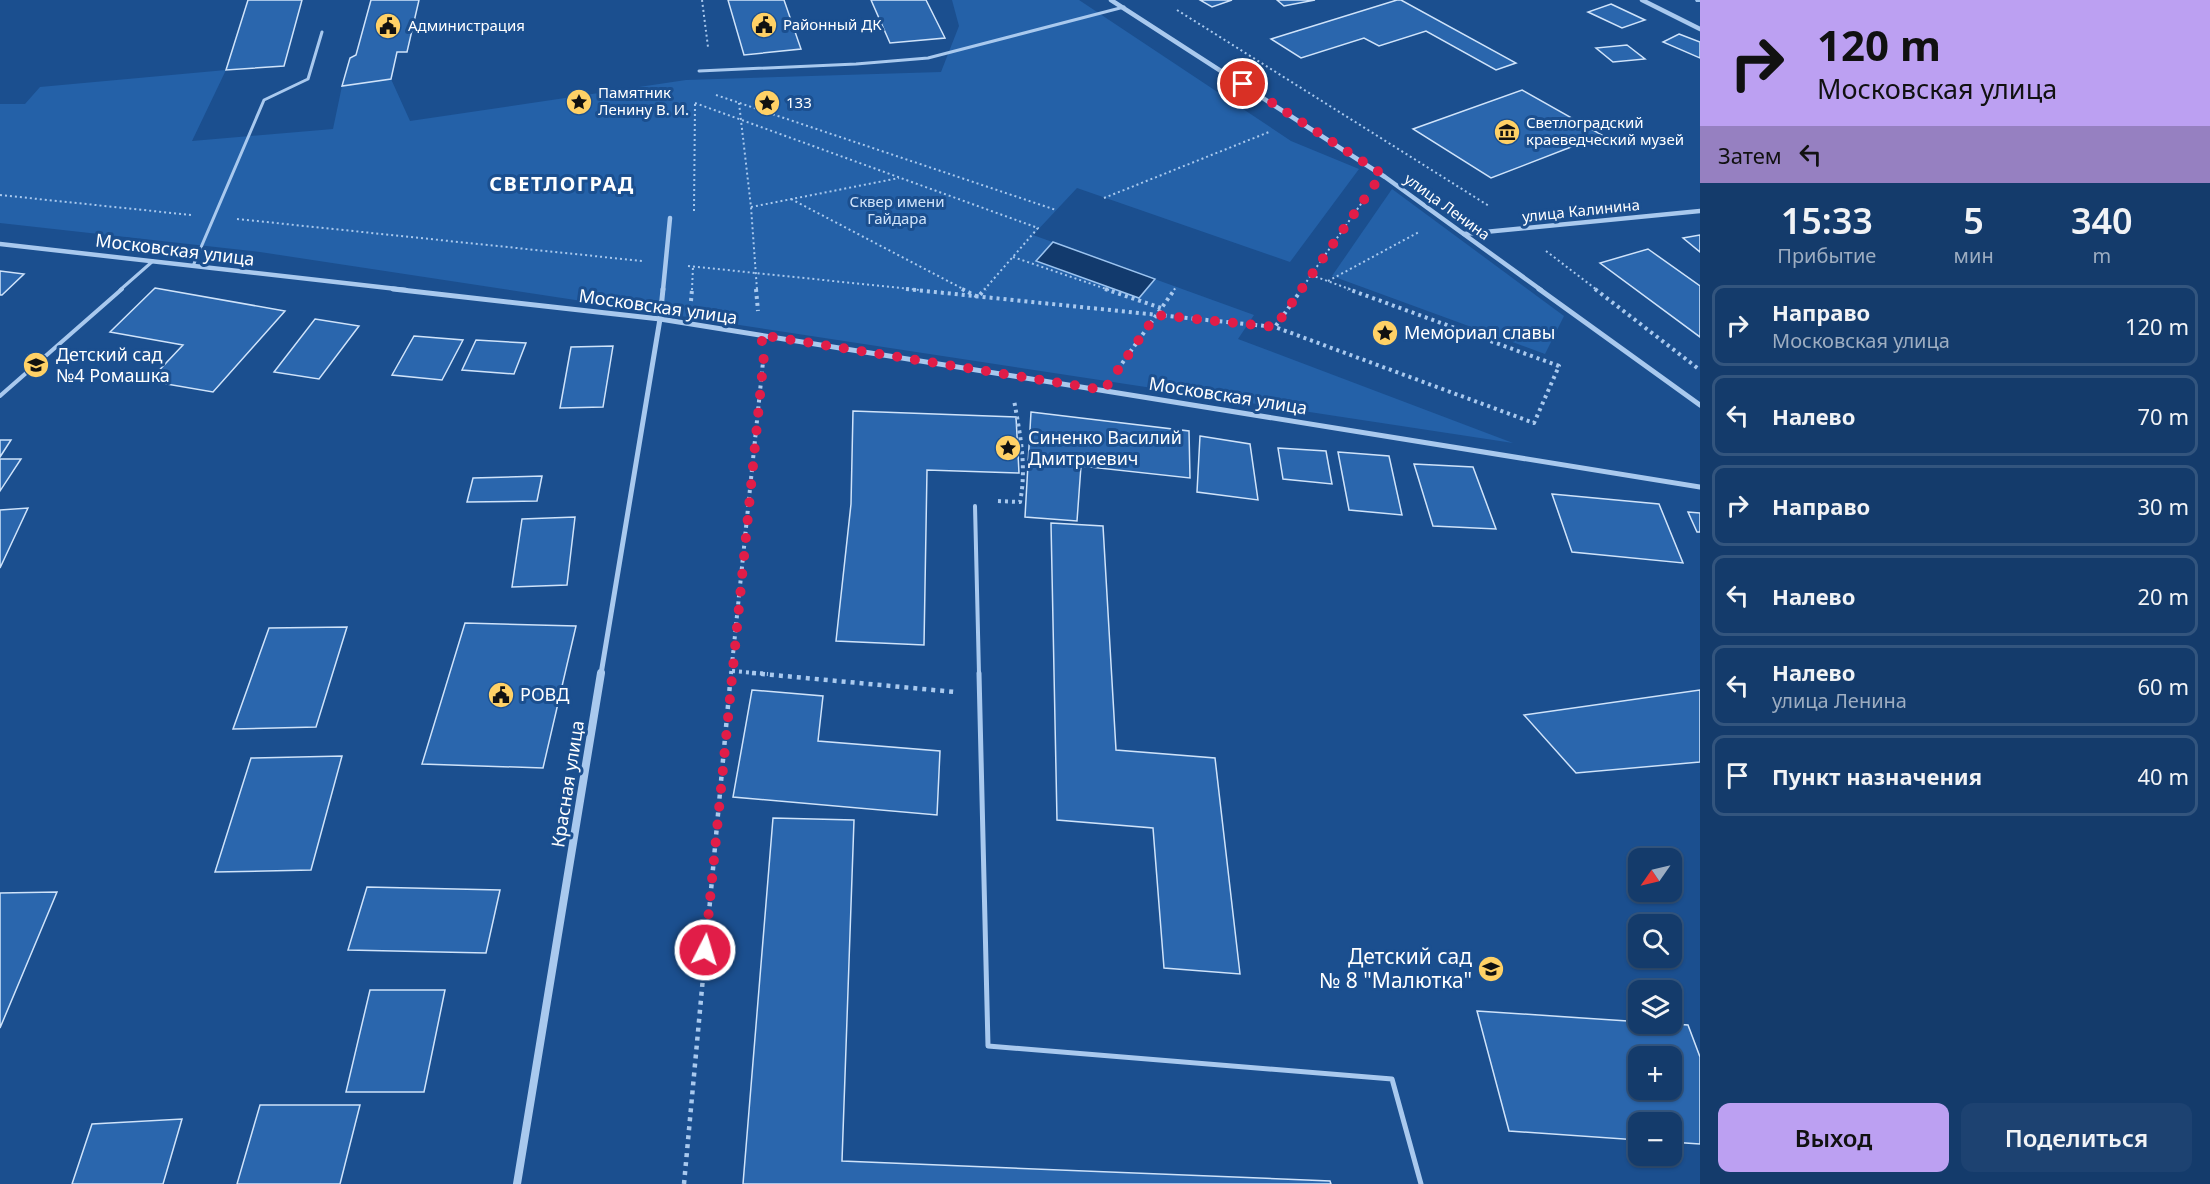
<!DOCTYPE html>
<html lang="ru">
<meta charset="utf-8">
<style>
:root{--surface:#143b6b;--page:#1d4271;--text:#f1f3f6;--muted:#9dadc1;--line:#33557e;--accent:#bca0f2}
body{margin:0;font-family:"Noto Sans",sans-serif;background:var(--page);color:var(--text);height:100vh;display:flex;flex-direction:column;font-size:22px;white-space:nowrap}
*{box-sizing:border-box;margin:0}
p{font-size:20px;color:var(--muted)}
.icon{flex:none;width:33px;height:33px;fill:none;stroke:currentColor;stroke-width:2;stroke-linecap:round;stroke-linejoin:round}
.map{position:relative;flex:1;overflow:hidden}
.side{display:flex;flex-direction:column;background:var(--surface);width:510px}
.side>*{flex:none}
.banner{background:#bca0f2;color:#111;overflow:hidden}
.needle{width:39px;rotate:236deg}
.tools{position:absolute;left:1628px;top:848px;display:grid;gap:12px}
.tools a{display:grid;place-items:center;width:54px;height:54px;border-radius:12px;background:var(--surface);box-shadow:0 2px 4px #0004,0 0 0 2px var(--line);font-size:30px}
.pin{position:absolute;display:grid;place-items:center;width:51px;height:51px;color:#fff;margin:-26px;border:3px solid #fff;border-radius:50%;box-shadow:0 2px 6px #0007}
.me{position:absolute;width:66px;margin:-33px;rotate:5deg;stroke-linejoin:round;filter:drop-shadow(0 0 4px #0008)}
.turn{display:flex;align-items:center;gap:21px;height:126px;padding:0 18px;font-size:27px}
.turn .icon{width:78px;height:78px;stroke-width:2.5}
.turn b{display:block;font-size:42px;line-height:51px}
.then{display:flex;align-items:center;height:57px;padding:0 18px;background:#0003;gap:12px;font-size:22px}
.eta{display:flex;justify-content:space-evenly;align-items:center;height:102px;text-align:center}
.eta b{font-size:36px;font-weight:600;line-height:42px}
.button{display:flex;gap:12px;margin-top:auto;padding:12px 18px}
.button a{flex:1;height:69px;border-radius:12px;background:var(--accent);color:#111;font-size:24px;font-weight:600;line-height:69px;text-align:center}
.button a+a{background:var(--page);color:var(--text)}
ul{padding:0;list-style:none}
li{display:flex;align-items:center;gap:18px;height:81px;margin:0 12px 9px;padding:0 6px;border:3px solid var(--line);border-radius:12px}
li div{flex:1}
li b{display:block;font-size:22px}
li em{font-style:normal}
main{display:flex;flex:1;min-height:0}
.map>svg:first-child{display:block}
</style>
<main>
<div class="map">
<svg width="1700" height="1184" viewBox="0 0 1700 1184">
<rect width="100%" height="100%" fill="#1b4f8f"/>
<g fill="#2461a8">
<path d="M 952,0 L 1079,0 L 1291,141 L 1359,169 L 1290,262 L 1077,188 L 1033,235 L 1254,315 L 1238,339 L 1513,443 L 260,252 L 0,223 L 0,104 L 25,104 L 40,87 L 226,70 L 192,141 L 333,129 L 342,86 L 391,79 L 410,121 L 686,80 L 941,72 L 959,26 Z"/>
<path d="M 1392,189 L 1564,316 L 1545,354 L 1332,276 Z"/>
</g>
<path fill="#123a6d" stroke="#9cc4f0" stroke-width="1.5" d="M 1053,242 L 1155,279 L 1139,298 L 1036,261 Z"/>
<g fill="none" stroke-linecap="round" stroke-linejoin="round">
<path fill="#9cc4f0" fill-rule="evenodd" d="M 1695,0 L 1700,0 L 1700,2 L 1696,2 Z"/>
</g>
<g fill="#2a66ad" stroke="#cfe3fa" stroke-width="1.5" fill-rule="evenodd">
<path d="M 248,0 L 302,0 L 284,66 L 226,70 Z"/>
<path d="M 371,0 L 419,0 L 407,52 L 397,52 L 391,79 L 342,86 L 350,58 L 356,55 Z"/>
<path d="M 728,0 L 784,0 L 801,49 L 744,55 Z"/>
<path d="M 871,0 L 926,0 L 945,38 L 890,43 Z"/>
<path d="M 1200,0 L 1232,0 L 1212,7 Z"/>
<path d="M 1277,0 L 1315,0 L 1284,6 Z"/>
<path d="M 1397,0 L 1401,0 L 1516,63 L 1496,70 L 1426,31 L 1379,46 L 1364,38 L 1301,58 L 1271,39 Z"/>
<path d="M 1611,4 L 1645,20 L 1622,28 L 1588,12 Z"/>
<path d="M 1679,34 L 1700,42 L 1700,58 L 1663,42 Z"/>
<path d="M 1627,45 L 1645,59 L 1613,62 L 1596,48 Z"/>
<path d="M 1522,90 L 1602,135 L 1491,178 L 1413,129 Z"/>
<path d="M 1700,235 L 1700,252 L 1683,238 Z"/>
<path d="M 1648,249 L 1700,286 L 1700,337 L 1600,263 Z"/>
<path d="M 0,271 L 24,274 L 2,295 L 0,295 Z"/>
<path d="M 155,288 L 285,311 L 213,392 L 149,381 L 183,345 L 110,332 Z"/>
<path d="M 315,319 L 359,326 L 319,379 L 274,372 Z"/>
<path d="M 414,336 L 463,340 L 442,380 L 392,375 Z"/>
<path d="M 476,340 L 526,343 L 514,374 L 462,370 Z"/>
<path d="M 613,346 L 603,407 L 560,408 L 571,347 Z"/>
<path d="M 853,411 L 1016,417 L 1019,473 L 927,470 L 924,645 L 836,641 L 851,504 Z"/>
<path d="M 1031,412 L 1189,431 L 1190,478 L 1081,466 L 1077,521 L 1025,517 Z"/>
<path d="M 1200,436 L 1250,444 L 1258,500 L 1197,492 Z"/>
<path d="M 0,440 L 11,440 L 0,457 Z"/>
<path d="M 1278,448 L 1326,451 L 1332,484 L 1283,479 Z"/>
<path d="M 1338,452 L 1389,456 L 1402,515 L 1349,510 Z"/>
<path d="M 0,459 L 21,459 L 0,491 Z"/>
<path d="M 1414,464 L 1473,467 L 1496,529 L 1433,526 Z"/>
<path d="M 542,476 L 537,501 L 467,502 L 473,478 Z"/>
<path d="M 1552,494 L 1659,504 L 1683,563 L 1572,552 Z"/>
<path d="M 28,508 L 0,568 L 0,510 Z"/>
<path d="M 1688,512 L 1700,513 L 1700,532 L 1697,532 Z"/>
<path d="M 575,517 L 567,585 L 512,587 L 522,519 Z"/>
<path d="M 1051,523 L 1103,526 L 1116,750 L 1215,758 L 1240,974 L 1164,968 L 1153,828 L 1057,820 Z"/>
<path d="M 465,623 L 576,626 L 543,768 L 422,764 Z"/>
<path d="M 347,627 L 316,727 L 233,729 L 269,628 Z"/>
<path d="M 752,690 L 823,696 L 818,741 L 940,751 L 937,815 L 733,797 Z"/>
<path d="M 1700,690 L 1700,762 L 1576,773 L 1524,715 Z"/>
<path d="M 342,756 L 311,870 L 215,872 L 251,758 Z"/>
<path d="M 773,818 L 854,820 L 842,1161 L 1330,1181 L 1331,1184 L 743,1184 Z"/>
<path d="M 367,887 L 500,890 L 486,953 L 348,950 Z"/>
<path d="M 57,892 L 0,1028 L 0,893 Z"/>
<path d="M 370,990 L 445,990 L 424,1092 L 346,1092 Z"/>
<path d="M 1477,1011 L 1688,1025 L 1700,1057 L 1700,1144 L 1671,1142 L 1671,1122 L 1638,1122 L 1638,1140 L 1509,1131 ZM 1638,1056 L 1671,1056 L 1671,1089 L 1638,1089 Z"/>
<path d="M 260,1105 L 360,1105 L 340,1184 L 237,1184 Z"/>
<path d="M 182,1119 L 163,1184 L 72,1184 L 92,1124 Z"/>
</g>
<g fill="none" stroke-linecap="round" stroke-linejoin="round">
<g stroke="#a9c9ee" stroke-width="2" stroke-dasharray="2 3" stroke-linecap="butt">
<path d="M 702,0 L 708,47"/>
<path d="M 1177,10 L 1489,206"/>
<path d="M 716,95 L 1056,210"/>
<path d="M 695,103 L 1038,228 L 984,290"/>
<path d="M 739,103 L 751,207 L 757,290"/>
<path d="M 0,195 L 191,215"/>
<path d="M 1104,198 L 1269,132"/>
<path d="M 791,199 L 965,290"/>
<path d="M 751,207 L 899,178"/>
<path d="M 694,211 L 695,103"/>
<path d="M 237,219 L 642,261"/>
<path d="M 1546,251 L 1597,290"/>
<path d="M 1013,257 L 1109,290"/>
<path d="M 688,266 L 920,290"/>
<path d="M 1311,275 L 1352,290"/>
<path d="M 1311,275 L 1368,194"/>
<path d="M 1328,281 L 1419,232"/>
<path d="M 692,290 L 693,266"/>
<path d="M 1174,290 L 1176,287"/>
<path d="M 1301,290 L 1311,275"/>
</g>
<g stroke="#a9c9ee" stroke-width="4" stroke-dasharray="3 4" stroke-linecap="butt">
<path d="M 756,289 L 758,311"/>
<path d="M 906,289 L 1275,327"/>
<path d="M 962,289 L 978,297 L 985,289"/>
<path d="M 1105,289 L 1161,308"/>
<path d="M 1302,289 L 1275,327 L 1534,423 L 1559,366 L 1348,289"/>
<path d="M 1595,289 L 1700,370"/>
<path d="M 691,301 L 692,289"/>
<path d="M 1118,369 L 1175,289"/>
<path d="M 998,501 L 1020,502 C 1027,467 1020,434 1014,400"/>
<path d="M 732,671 L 768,674"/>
<path d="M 731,674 L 763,362"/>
</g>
<g stroke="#a9c9ee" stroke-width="4.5" stroke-dasharray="4 5" stroke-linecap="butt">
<path d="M 752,673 L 955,692"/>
<path d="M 684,1184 L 731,673"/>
</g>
<g stroke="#a9c9ee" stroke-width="3">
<path d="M 699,71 L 856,64 L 928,58 L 1124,7"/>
<path d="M 193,266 L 264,100 L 308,79 L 322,32"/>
<path d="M 120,290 L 153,261"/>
</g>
<g stroke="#a9c9ee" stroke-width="4">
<path d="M 0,396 L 122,289"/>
<path d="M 975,506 L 979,674"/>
</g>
<path stroke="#a9c9ee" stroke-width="5" d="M 979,673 L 988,1046 L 1392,1079 L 1421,1184"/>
<g stroke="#a9c9ee" stroke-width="4.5">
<path d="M 1111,0 L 1385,177 L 1541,290"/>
<path d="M 1642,0 L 1700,29"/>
<path d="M 1464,234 L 1700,211"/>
<path d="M 0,244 L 406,290"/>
<path d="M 663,290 L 670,218"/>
</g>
<g stroke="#a9c9ee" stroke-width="5">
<path d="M 393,289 L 660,319 L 1700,487"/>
<path d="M 1539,289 L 1700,405"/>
<path d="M 601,674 L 660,319 L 663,289"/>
</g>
<path stroke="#a9c9ee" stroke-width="8" d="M 517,1184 L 601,673"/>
</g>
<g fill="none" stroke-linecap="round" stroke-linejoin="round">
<path stroke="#e11d48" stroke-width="10" stroke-dasharray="0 18" d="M 705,950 L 764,355 L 761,335 L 1104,390 L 1156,315 L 1275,327 L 1382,174 L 1243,84"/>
</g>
<defs>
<g id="civic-disc" transform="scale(1.35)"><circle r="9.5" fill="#ffd166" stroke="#1b4f8f"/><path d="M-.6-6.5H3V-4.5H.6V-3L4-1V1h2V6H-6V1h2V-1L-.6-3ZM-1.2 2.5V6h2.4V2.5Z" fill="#111"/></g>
<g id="sight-disc" transform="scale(1.35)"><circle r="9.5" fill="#ffd166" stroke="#1b4f8f"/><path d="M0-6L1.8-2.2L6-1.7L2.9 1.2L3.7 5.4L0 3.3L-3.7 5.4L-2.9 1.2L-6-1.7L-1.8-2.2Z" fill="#111"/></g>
<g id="museum-disc" transform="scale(1.35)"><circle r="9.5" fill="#ffd166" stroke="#1b4f8f"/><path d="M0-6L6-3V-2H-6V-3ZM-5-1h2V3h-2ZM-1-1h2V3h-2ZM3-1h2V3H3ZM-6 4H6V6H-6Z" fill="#111"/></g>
<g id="school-disc" transform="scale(1.35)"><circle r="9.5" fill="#ffd166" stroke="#1b4f8f"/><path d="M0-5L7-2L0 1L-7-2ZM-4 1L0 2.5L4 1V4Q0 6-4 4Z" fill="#111"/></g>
</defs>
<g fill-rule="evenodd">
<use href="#civic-disc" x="764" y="25"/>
<use href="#civic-disc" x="388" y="26"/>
<use href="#sight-disc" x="579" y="102"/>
<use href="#sight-disc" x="767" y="103"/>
<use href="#museum-disc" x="1507" y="132"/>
<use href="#sight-disc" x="1385" y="333"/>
<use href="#school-disc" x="36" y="365"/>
<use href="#sight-disc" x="1008" y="448"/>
<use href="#civic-disc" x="501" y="695"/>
<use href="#school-disc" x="1491" y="969"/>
</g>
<g text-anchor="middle" stroke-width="6" stroke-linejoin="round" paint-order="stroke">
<g font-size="15" fill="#fff" stroke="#1b4f8f" text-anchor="start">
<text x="783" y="30">Районный ДК</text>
<text x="408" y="31">Администрация</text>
<text x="598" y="98">Памятник<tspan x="598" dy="17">Ленину В. И.</tspan></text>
<text x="786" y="108">133</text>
<text x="1526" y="128">Светлоградский<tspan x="1526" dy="17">краеведческий музей</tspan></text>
</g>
<g font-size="15" fill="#cfe3fa" stroke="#1b4f8f">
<text x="897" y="207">Сквер имени<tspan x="897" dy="17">Гайдара</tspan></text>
</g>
<g font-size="15" fill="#fff" stroke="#1b4f8f">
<text transform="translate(1447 207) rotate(36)" y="5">улица Ленина</text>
<text transform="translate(1581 211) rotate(-6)" y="5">улица Калинина</text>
</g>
<g font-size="18" fill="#fff" stroke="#1b4f8f">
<text transform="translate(175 250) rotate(7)" y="6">Московская улица</text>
<text transform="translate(658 307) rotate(8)" y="6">Московская улица</text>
<text transform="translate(1228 396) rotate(9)" y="6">Московская улица</text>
<text transform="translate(568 784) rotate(-81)" y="6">Красная улица</text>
</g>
<g font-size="18" fill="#fff" stroke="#1b4f8f" text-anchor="start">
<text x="1404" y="339">Мемориал славы</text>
<text x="56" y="361">Детский сад<tspan x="56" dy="21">№4 Ромашка</tspan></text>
<text x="1028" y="444">Синенко Василий<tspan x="1028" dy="21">Дмитриевич</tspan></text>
<text x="520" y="701">РОВД</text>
</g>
<g font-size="20" font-weight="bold" letter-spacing="1.5" fill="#fff" stroke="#1b4f8f">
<text x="562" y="191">СВЕТЛОГРАД</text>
</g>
<g font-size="21" fill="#fff" stroke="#1b4f8f" text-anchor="end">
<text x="1472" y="964">Детский сад<tspan x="1472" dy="24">№ 8 "Малютка"</tspan></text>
</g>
</g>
</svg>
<div class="tools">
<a><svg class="needle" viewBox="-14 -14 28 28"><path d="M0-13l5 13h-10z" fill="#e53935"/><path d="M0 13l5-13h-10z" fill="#9dadc1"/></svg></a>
<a><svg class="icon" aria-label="search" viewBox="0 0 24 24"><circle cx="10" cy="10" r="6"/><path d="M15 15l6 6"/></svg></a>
<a><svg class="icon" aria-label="layers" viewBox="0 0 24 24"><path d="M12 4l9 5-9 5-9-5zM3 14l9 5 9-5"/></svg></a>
<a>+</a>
<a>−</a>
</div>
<div class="pin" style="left:1243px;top:84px;background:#d93025"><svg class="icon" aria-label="arrive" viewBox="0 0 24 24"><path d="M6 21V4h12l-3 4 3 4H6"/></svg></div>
<svg class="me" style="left:705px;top:950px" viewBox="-20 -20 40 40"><circle r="17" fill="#e11d48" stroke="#fff" stroke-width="3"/><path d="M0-11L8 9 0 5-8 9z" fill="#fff"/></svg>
</div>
<section class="side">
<div class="banner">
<div class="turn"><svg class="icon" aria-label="right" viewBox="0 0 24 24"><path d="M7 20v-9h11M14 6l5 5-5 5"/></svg><div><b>120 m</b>Московская улица</div></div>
<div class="then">Затем<svg class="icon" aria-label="left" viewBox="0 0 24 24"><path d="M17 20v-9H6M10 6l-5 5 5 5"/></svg></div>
</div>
<div class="eta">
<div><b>15:33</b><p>Прибытие</p></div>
<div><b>5</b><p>мин</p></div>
<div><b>340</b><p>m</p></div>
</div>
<ul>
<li><svg class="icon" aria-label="right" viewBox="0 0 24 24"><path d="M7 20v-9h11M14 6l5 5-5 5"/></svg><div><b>Направо</b><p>Московская улица</p></div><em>120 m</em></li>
<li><svg class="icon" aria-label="left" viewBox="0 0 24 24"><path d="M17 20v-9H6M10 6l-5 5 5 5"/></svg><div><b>Налево</b></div><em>70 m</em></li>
<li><svg class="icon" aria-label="right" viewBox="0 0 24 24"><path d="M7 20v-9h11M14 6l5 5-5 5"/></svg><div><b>Направо</b></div><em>30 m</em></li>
<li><svg class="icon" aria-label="left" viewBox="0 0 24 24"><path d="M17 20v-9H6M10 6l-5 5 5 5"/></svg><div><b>Налево</b></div><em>20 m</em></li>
<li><svg class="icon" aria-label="left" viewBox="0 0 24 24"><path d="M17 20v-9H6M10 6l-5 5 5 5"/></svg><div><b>Налево</b><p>улица Ленина</p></div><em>60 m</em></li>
<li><svg class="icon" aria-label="arrive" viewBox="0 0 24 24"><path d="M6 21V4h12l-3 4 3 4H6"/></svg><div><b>Пункт назначения</b></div><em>40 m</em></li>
</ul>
<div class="button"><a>Выход</a><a>Поделиться</a></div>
</section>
</main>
